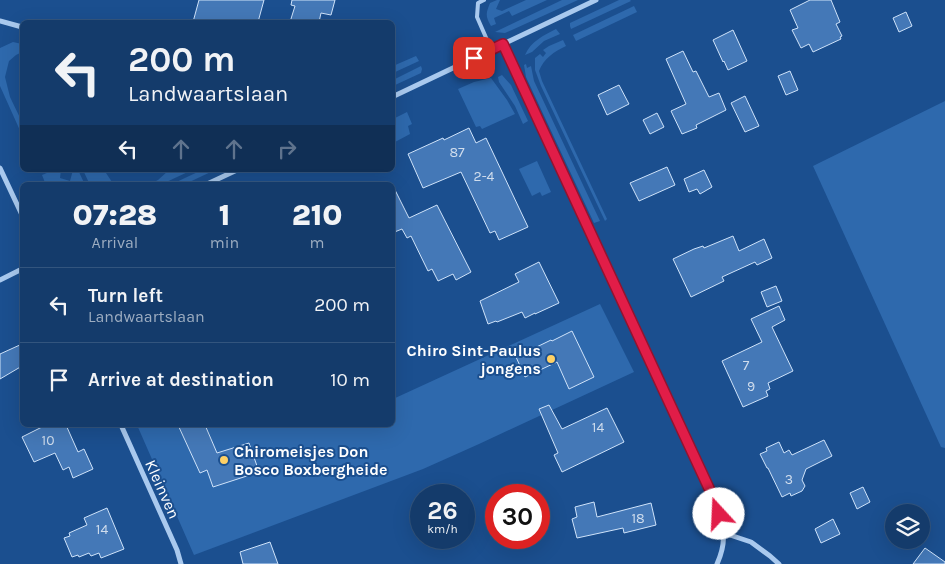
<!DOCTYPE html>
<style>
:root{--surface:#143b6b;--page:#214673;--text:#f1f3f6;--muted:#9dadc1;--line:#33557e}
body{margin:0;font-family:Karla,sans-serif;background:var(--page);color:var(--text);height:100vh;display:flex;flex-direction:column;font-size:19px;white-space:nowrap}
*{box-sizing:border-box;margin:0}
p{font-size:16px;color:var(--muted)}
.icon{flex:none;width:28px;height:28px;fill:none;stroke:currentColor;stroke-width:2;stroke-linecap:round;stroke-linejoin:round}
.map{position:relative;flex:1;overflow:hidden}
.side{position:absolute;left:20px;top:182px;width:375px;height:245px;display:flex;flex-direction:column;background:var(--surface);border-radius:8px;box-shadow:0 5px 20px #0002,0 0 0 1px var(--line)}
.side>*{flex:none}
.top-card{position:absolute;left:20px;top:20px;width:375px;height:152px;border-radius:8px;box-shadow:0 5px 20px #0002,0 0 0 1px var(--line);background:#143b6b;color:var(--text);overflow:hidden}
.controls{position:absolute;left:885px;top:504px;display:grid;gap:10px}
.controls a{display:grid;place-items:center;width:45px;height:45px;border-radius:50%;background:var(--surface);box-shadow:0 5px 20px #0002,0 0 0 1px var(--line);font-size:25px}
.speed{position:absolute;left:410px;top:484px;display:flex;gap:10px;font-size:25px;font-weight:700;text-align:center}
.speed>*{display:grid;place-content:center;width:65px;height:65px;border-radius:50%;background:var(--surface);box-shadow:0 5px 20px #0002,0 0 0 1px var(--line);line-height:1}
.speed small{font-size:12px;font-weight:400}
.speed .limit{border:8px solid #d22;background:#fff;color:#111}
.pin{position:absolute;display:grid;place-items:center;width:42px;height:42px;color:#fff;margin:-21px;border-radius:10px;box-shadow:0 2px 8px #0006}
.me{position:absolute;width:55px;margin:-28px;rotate:340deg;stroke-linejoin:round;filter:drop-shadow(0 0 4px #0008)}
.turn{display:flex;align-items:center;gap:18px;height:105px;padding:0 25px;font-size:22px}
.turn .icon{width:65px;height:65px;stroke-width:2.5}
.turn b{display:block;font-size:35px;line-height:42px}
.lanes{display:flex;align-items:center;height:48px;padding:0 25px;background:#0003;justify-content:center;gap:25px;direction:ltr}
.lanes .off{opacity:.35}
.eta{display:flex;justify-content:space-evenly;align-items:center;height:85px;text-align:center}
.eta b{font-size:30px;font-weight:800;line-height:35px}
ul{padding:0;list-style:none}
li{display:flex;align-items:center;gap:15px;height:75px;padding:0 25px;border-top:1px solid var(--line)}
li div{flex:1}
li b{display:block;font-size:19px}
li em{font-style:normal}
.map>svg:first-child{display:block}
</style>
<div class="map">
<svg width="945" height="564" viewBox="0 0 945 564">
<rect width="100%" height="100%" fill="#1b4f8f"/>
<g fill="#2e69ad">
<path d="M 497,0 L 500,0 L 496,9 L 502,11 L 526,0 L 547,0 L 512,16 L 509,11 L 494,18 L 496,24 L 491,26 C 485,16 486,13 490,3 Z"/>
<path d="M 562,0 L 578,0 L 505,33 L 495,32 Z"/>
<path d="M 619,0 L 630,0 L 631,1 L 571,29 L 570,26 L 570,23 Z"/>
<path d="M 634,6 L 637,12 L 576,41 L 573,35 Z"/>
<path d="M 556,29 L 560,34 L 544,41 L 532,52 L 525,55 C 531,41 543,36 556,29 Z"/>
<path d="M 563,40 L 566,46 C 554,52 544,58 539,71 L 542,81 L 607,219 L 605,221 L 541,86 L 535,70 L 535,58 L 540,54 L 543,57 L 546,53 L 543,50 L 549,46 Z"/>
<path d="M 13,42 L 22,44 L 22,52 L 16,55 L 9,61 L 5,77 L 10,97 L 22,122 L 22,135 L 0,86 L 0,48 Z"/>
<path d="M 416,56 L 419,61 L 393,73 L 393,66 Z"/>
<path d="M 526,64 L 527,68 L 531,66 L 534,81 L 600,221 L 594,223 L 526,77 L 524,65 Z"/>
<path d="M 421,66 L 422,69 L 421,73 L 393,86 L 393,80 Z"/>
<path d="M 502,75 L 511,85 L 528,121 L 523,124 L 515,106 L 499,82 L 498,77 Z"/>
<path d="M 491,78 L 507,100 L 515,114 L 482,129 L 480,126 L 476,127 L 458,89 L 474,82 Z"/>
<path d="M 945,101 L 945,448 L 941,447 L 813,166 Z"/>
<path d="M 407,112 L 412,124 L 408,126 L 410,134 L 395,142 L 393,138 L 393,119 Z"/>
<path d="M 537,161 L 551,192 L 542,196 L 540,192 L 532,196 L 519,169 Z"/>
<path d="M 54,170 L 61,170 L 60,178 L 70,181 L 73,170 L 79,172 L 85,185 L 46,185 L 42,175 Z"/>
<path d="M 83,170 L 104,170 L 112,182 L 112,185 L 90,185 Z"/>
<path d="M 172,170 L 192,170 L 160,185 L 148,185 L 158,180 L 168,171 Z"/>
<path d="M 202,170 L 215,170 L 183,185 L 170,185 Z"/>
<path d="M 600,304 L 634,372 L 479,444 L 423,469 L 194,555 L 137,425 L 392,425 L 393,399 Z"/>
</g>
<g fill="#4478b7" stroke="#cfe3fa">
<path d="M 199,0 L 264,0 L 258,22 L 193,22 Z"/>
<path d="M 292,0 L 335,0 L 331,15 L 321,13 L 319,22 L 290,22 L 295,6 L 291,5 Z"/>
<path d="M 810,0 L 831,0 L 840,22 L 836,24 L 842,36 L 840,37 L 841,39 L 813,52 L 809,44 L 801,48 L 792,30 L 798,28 L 790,10 Z"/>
<path d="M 906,12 L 912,26 L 899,32 L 893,18 Z"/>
<path d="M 733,30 L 747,61 L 728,70 L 724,61 L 723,62 L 713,40 Z"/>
<path d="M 683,51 L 693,72 L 696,71 L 709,97 L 719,93 L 726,110 L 696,125 L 697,128 L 682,134 L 671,111 L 686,104 L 666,59 Z"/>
<path d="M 790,71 L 798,90 L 786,95 L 778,76 Z"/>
<path d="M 619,85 L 629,104 L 607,115 L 598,95 Z"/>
<path d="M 745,96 L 759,126 L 745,132 L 731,103 Z"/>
<path d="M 657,113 L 664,127 L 650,134 L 643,120 Z"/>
<path d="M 469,128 L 476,143 L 486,138 L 528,227 L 499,240 L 495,231 L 490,233 L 461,172 L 423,188 L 408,154 L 443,138 L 444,140 Z"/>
<path d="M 667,167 L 675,185 L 639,201 L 630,183 Z"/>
<path d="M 704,170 L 712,187 L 700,194 L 697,189 L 689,192 L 684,179 Z"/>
<path d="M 392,184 L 409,218 L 437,205 L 471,272 L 456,280 L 453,274 L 438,281 L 432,269 L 428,271 L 411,236 L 407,238 L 402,229 L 392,233 Z"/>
<path d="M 733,236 L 739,251 L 764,239 L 772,258 L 757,265 L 755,262 L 722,277 L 724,281 L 691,297 L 673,259 L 694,249 L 703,246 L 704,248 Z"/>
<path d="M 539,262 L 559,303 L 535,314 L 535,313 L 525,318 L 522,312 L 497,322 L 496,321 L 488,324 L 480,301 L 519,282 L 515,274 Z"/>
<path d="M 776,286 L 782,301 L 767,307 L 761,292 Z"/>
<path d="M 779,306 L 785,320 L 772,327 L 793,371 L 768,383 L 770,389 L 766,391 L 768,396 L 743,407 L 722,361 L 762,342 L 751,319 Z"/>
<path d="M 572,331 L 594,377 L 569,389 L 557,362 L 525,377 L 516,357 L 551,340 L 552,341 Z"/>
<path d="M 22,344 L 22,366 L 0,379 L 0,354 Z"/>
<path d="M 549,405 L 562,429 L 607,408 L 624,442 L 562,472 L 554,455 L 558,453 L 539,409 Z"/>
<path d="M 46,425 L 66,425 L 78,452 L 84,449 L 93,469 L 73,478 L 69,467 L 63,470 L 55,453 L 34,462 L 22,437 Z"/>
<path d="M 178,425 L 205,425 L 217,453 L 249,443 L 257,466 L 253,474 L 213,487 L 207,470 L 200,473 Z"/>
<path d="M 824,440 L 832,456 L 806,469 L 802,480 L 805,486 L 802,491 L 791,496 L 790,493 L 782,497 L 768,468 L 767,468 L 760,454 L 767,451 L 766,448 L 779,442 L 784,453 L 789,450 L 792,455 Z"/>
<path d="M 863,487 L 870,502 L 857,509 L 850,493 Z"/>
<path d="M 594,502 L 597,517 L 651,503 L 656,525 L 624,533 L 623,528 L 577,538 L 572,519 L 577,517 L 575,507 Z"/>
<path d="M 107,508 L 124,549 L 101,558 L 99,553 L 91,556 L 89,553 L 79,557 L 78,555 L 72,557 L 64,538 L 70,536 L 69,533 L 87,525 L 84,518 Z"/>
<path d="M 833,519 L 840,534 L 821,543 L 815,529 Z"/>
<path d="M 270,542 L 278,564 L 243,564 L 240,552 Z"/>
<path d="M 925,548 L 945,562 L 945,564 L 913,564 Z"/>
</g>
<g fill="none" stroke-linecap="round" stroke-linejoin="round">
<path stroke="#a9c9ee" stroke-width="4" d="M 484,0 L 478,3 L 477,17 L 491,49"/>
<g stroke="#a9c9ee" stroke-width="5">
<path d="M 0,21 L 22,27"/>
<path d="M 503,44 L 714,499 C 722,526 729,537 717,564"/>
<path d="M 392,97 L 596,0"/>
<path d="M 0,168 L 22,215"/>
<path d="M 205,185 L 237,170"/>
<path d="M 0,280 L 22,269"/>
<path d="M 121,425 L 177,550 L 181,564"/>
<path d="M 724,533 L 751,542 L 770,556 L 779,564"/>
</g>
</g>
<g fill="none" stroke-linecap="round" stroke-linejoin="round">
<g stroke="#92132f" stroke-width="12">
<path id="route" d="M 474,58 L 503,44 L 714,499 L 719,514"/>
</g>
<use href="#route" stroke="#e11d48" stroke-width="9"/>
</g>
<g fill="#ffd166" stroke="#1b4f8f" stroke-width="2">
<circle cx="551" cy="359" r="5"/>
<circle cx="224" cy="460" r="5"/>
</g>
<g text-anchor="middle" stroke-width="4" stroke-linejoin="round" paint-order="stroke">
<g font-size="14" fill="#d0dded">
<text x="457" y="157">87</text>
<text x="484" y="181">2-4</text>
<text x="746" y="370">7</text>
<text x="751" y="391">9</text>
<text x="598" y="432">14</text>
<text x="48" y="445">10</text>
<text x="789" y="484">3</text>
<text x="638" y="523">18</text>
<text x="102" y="534">14</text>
</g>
<g font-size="16" font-weight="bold" fill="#fff" stroke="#1b4f8f" text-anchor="end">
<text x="541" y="356">Chiro Sint-Paulus<tspan x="541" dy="18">jongens</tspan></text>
<text x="234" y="457" text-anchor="start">Chiromeisjes Don<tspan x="234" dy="18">Bosco Boxbergheide</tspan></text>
</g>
<g font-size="16" fill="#fff" stroke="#1b4f8f">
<text transform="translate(163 489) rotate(66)" y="6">Kleinven</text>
</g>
</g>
</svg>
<div class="controls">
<a><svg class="icon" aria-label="layers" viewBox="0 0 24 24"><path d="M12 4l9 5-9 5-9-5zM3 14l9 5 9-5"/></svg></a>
</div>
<div class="speed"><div>26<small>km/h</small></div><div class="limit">30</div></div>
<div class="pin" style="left:474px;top:58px;background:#d93025"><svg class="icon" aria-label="arrive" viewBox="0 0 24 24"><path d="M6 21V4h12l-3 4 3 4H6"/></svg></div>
<svg class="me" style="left:719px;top:514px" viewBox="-20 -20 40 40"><circle r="19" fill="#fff"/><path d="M0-13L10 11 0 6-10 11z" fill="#e11d48"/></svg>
<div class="top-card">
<div class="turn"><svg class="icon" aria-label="left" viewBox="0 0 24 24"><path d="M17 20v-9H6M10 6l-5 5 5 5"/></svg><div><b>200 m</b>Landwaartslaan</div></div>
<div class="lanes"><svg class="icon" aria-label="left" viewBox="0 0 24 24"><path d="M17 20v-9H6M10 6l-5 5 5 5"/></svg><svg class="icon off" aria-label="ahead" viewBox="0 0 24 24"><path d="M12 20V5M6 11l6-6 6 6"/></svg><svg class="icon off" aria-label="ahead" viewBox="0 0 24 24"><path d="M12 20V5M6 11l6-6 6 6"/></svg><svg class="icon off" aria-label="right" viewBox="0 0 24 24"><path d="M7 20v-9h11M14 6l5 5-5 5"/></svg></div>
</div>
<section class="side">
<div class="eta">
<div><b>07:28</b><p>Arrival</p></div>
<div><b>1</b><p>min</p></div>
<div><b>210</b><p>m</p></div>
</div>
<ul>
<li><svg class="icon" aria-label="left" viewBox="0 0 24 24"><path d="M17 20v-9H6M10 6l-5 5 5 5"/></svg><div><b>Turn left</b><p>Landwaartslaan</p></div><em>200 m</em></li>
<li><svg class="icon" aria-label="arrive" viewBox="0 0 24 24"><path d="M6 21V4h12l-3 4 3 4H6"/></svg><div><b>Arrive at destination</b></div><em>10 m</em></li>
</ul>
</section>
</div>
